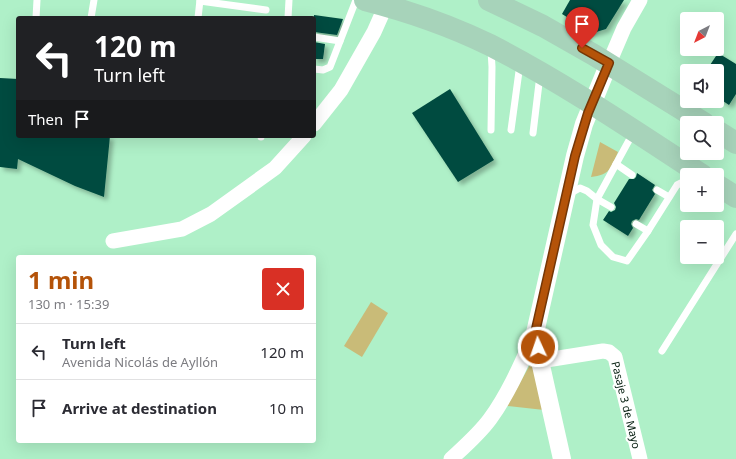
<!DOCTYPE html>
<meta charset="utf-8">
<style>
:root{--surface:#fff;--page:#f7f7f7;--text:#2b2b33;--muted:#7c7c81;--line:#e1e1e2;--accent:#b45309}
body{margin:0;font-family:"Noto Sans",sans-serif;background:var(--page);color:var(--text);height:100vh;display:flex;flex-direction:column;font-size:15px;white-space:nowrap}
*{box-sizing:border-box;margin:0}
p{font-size:13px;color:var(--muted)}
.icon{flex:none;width:22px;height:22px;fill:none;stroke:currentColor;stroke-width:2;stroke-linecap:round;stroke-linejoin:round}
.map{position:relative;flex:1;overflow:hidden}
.drawer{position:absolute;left:16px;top:255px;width:300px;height:188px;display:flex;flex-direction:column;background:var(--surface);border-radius:4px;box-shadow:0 4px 16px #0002}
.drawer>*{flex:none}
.banner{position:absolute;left:16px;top:16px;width:300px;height:122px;border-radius:4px;box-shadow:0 4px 16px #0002;background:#202124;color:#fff;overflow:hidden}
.needle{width:26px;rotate:222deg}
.buttons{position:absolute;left:680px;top:12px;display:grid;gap:8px}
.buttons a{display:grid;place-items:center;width:44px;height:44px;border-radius:4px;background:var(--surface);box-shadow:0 4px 16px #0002;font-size:20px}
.pin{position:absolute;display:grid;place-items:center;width:34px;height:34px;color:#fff;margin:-41px -17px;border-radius:50% 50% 50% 0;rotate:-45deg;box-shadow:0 0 4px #0007}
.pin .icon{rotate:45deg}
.me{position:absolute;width:44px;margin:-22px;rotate:357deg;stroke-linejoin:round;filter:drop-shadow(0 0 3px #0008)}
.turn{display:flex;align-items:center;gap:14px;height:84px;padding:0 12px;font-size:18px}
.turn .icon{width:52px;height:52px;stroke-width:2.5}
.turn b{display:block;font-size:28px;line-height:34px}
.then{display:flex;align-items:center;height:38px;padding:0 12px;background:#0003;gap:8px;font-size:15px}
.round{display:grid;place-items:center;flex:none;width:42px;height:42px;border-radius:4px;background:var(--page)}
.summary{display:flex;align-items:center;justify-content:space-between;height:68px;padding:0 12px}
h1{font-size:24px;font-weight:700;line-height:30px;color:var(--accent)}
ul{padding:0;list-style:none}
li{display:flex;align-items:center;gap:12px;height:56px;padding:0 12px;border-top:1px solid var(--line)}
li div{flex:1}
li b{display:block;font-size:15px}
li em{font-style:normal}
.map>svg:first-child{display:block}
</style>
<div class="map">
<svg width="736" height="459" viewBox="0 0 736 459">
<defs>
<filter id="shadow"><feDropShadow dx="3.5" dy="3.5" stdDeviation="2" flood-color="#0004"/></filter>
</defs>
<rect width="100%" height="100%" fill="#aff0c8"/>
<g fill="#c9bb78">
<path d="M 600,142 L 618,152 C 611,168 610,175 591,177 Z"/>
<path d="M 371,302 L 388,313 L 362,357 L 344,346 Z"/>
<path d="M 536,354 L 544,410 L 507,406 Z"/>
</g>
<g fill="#004b3f" filter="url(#shadow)">
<path d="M 570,0 L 624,0 L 606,29 L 593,33 L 562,14 Z"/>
<path d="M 314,15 L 343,19 L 337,35 L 314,32 Z"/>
<path d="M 314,42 L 325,44 L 323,59 L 314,59 Z"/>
<path d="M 718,53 L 736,64 L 736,94 L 729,105 L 717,97 L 717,71 L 706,71 Z"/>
<path d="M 0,78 L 18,79 L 18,136 L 110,136 L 104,197 L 75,186 L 18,159 L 17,169 L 0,167 Z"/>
<path d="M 450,89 L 494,160 L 458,182 L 412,113 Z"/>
<path d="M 637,173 L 655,185 L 652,190 L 655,194 L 639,220 L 636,219 L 632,221 L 631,224 L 633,228 L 628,236 L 603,220 L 609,211 L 611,212 L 615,210 L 616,207 L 614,203 L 629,179 L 634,179 L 636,177 Z"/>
</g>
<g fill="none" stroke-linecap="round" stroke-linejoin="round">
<g stroke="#fff" stroke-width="7">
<path d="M 200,1 L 266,10"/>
<path d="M 36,18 L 37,0"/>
<path d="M 91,18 L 94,0"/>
<path d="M 198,18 L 200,0"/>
<path d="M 288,18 L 289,0"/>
<path d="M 314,37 L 340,41"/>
<path d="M 491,50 L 492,67 L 491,130"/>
<path d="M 314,69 L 323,70 L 330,67 L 356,0"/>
<path d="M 511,130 L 520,64"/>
<path d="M 533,133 L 540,75"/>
<path d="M 261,136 L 261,137"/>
<path d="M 616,164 L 632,175"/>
<path d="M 657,190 L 669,197"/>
<path d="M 569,194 L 580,188 L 587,191 L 597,199 L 593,225 L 601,245 L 613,257 L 627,261 L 648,231 L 677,185 L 687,180"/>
<path d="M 611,207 L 597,199 L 633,133"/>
<path d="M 636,224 L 648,231"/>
<path d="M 662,351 L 736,234"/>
</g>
<g stroke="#fff" stroke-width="15">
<path d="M 609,63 L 624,28 L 640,0"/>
<path d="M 314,124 L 341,90 L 374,32 L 386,5"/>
<path d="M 113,241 L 182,229 L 211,214 L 275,168 L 304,136"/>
<path d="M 540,361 L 603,351 L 609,352 L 615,357 L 640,459"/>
<path d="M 451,459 C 465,446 479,434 490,419 C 509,393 522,362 535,333"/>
</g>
<path stroke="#fff" stroke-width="18" d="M 562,459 L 540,361 L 535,333 L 575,156 L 584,124 L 609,63"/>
<g stroke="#a7d3ba" stroke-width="22">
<path d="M 365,0 C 408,11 451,26 490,45 C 564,83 633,130 702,175"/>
<path d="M 489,0 L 543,26 L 594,55 L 704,123"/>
<path d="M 717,131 L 736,143"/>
<path d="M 717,185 L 736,197"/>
</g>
</g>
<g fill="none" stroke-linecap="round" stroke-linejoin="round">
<g stroke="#753606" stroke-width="10">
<path id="route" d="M 538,347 L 535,333 L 575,156 L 588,113 L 609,63 L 582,48"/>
</g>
<use href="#route" stroke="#b45309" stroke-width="7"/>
</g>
<g text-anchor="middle" stroke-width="4" stroke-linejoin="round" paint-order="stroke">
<g font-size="11" fill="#031c0e" stroke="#fff">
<text transform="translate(626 405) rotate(76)" y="4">Pasaje 3 de Mayo</text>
</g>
</g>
</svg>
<div class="buttons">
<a><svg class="needle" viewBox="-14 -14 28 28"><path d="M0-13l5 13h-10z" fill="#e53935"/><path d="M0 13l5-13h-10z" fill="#7c7c81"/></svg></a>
<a><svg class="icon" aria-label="sound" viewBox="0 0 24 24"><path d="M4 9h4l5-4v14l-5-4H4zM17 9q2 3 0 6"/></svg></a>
<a><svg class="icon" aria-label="search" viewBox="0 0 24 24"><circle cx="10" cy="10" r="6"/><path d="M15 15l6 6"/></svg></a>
<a>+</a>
<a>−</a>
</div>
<div class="pin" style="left:582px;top:48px;background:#d93025"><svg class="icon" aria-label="arrive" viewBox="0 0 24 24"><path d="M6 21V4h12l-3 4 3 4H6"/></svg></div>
<svg class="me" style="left:538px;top:347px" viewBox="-20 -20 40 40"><circle r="17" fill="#b45309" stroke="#fff" stroke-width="3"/><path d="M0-11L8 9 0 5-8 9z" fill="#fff"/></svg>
<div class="banner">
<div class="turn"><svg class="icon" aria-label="left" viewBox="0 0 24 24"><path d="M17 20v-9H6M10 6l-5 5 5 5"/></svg><div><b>120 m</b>Turn left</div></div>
<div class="then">Then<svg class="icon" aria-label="arrive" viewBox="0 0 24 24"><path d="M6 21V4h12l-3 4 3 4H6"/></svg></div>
</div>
<section class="drawer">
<div class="summary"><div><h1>1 min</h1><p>130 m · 15:39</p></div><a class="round" style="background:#d93025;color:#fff"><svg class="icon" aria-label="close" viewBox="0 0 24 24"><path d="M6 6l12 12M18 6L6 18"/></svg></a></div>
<ul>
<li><svg class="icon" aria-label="left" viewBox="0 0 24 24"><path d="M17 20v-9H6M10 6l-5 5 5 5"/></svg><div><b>Turn left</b><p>Avenida Nicolás de Ayllón</p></div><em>120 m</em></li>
<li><svg class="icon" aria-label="arrive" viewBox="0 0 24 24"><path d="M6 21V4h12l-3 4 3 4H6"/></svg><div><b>Arrive at destination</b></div><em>10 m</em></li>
</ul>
</section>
</div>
